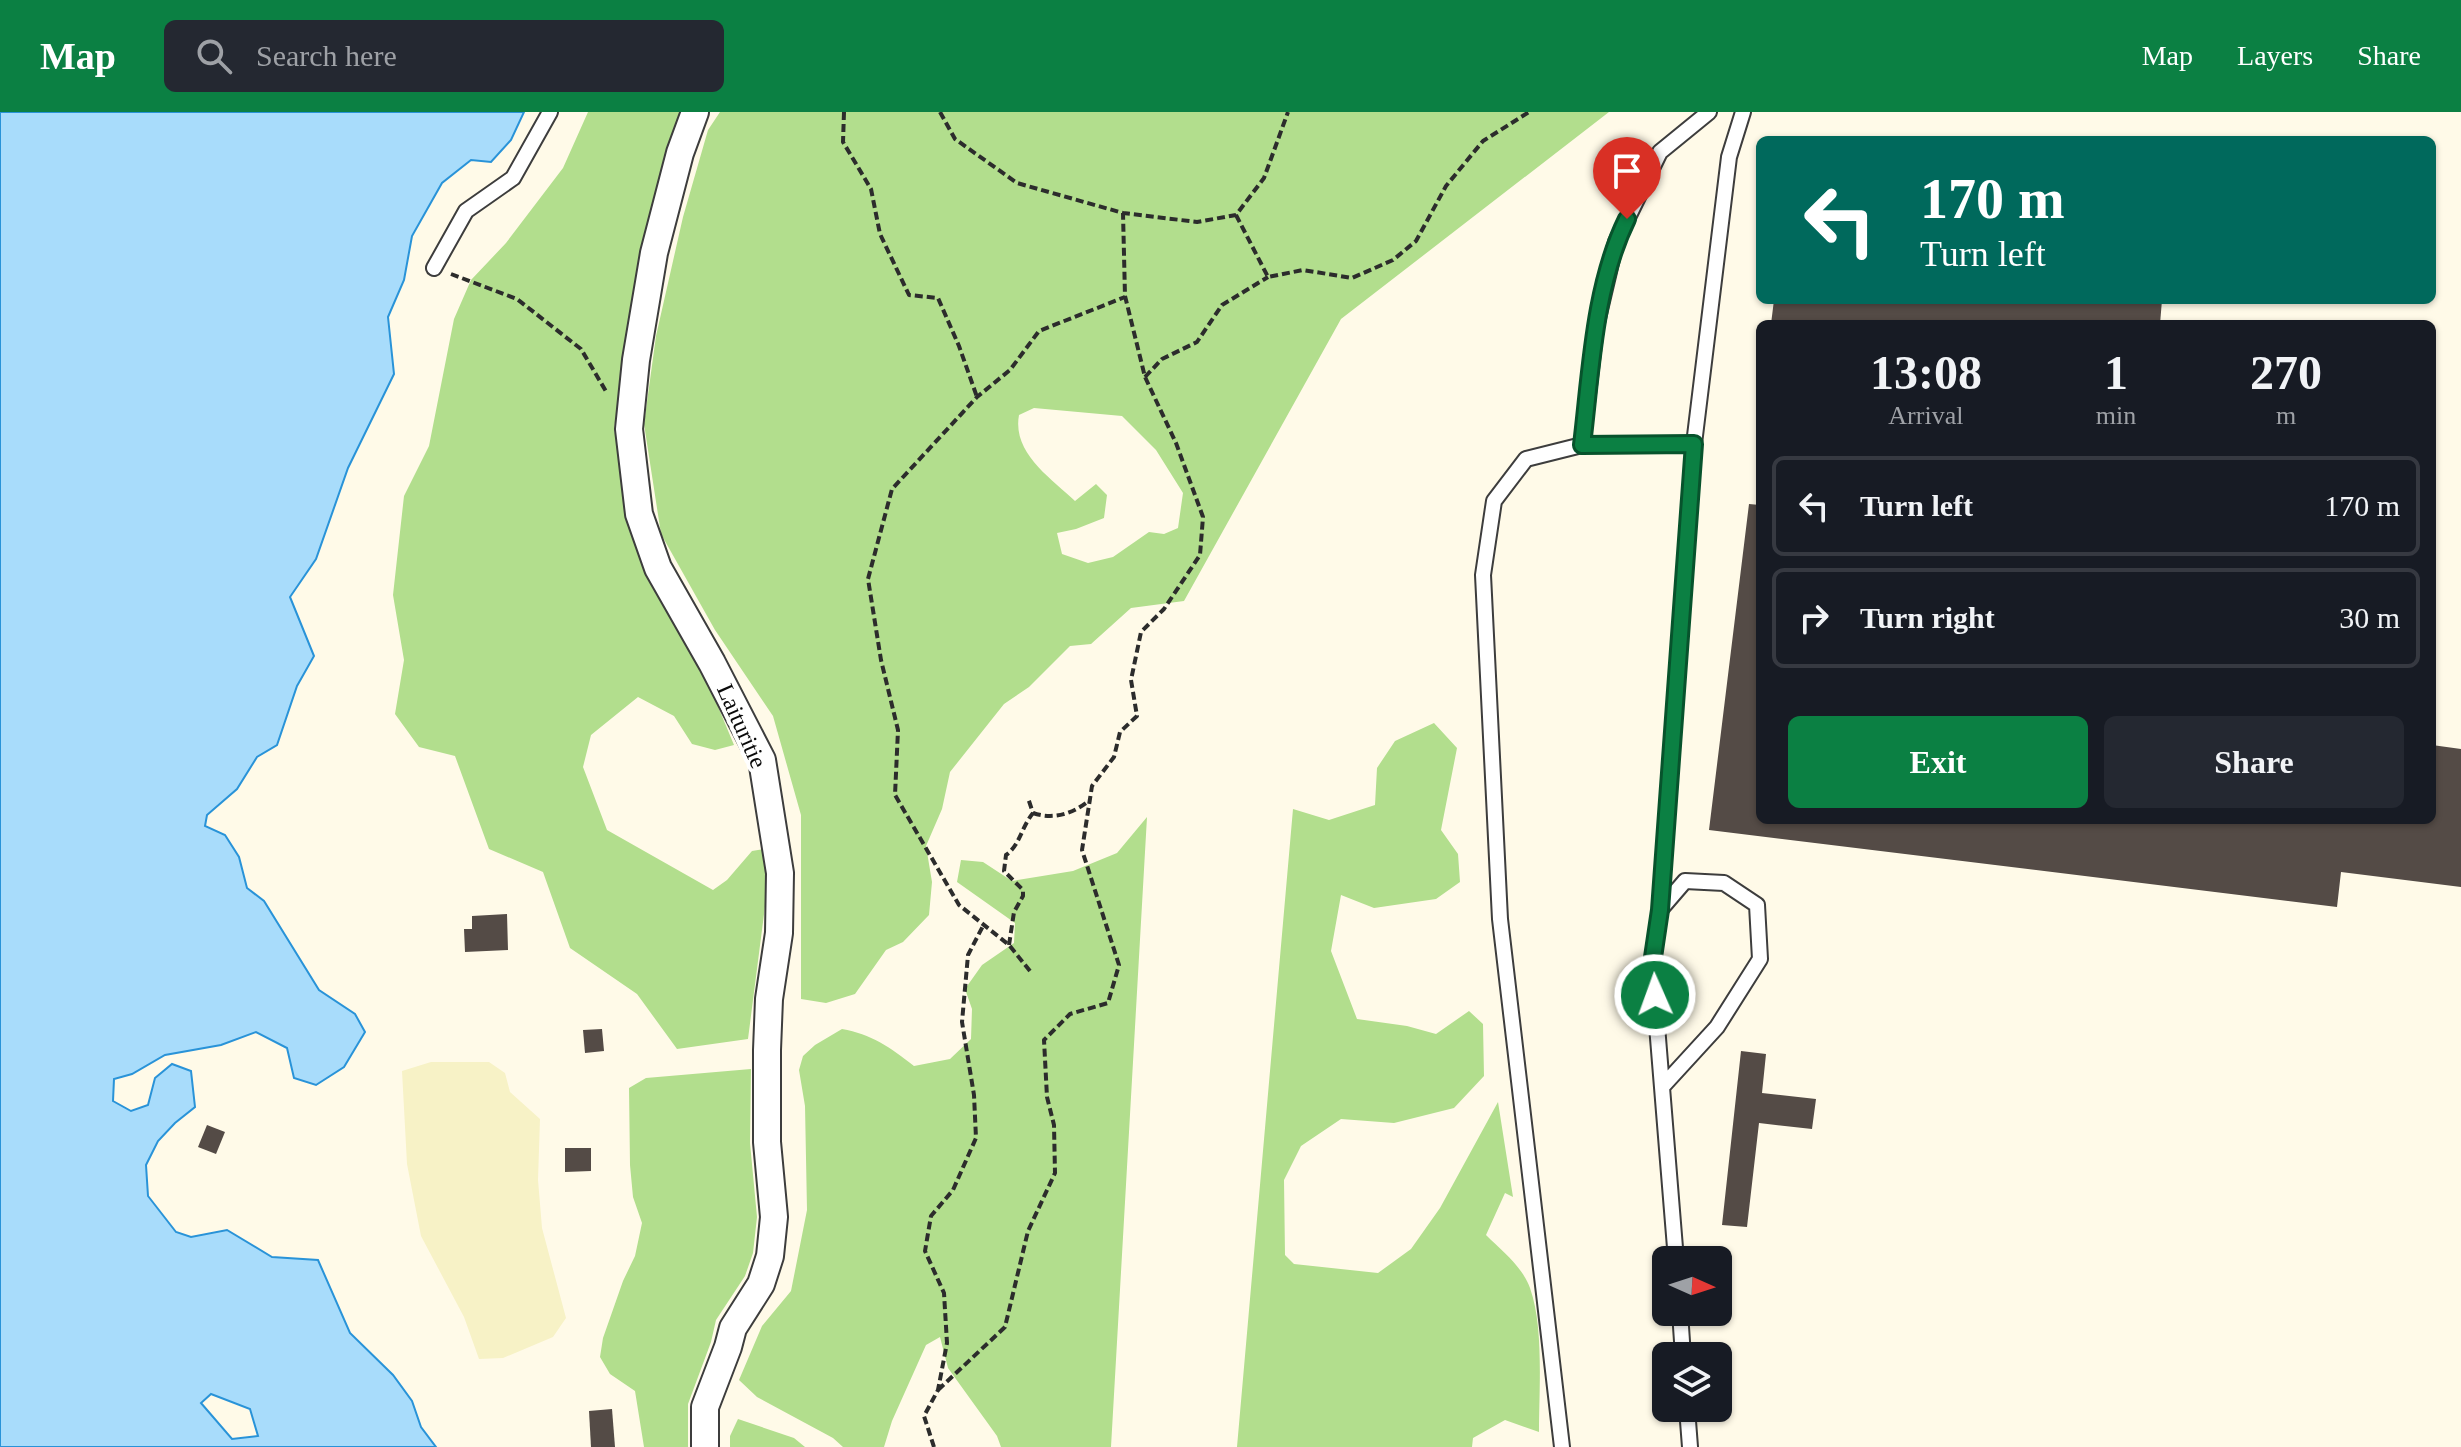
<!DOCTYPE html>
<style>
:root{--surface:#171b24;--page:#242831;--text:#f1f3f6;--muted:#9ea1a6;--line:#363941;--accent:#0b8043}
body{margin:0;font-family:Georgia,serif;background:var(--page);color:var(--text);height:100vh;display:flex;flex-direction:column;font-size:30px;white-space:nowrap}
*{box-sizing:border-box;margin:0}
p{font-size:26px;color:var(--muted)}
.icon{flex:none;width:44px;height:44px;fill:none;stroke:currentColor;stroke-width:2;stroke-linecap:round;stroke-linejoin:round}
.map{position:relative;flex:1;overflow:hidden}
.panel{position:absolute;left:1756px;top:208px;width:680px;height:504px;display:flex;flex-direction:column;background:var(--surface);border-radius:12px;box-shadow:0 2px 6px #0004}
.panel>*{flex:none}
.banner{position:absolute;left:1756px;top:24px;width:680px;height:168px;border-radius:12px;box-shadow:0 2px 6px #0004;background:#00695c;color:#fff;overflow:hidden}
.needle{width:52px;rotate:93deg}
.tools{position:absolute;left:1652px;top:1134px;display:grid;gap:16px}
.tools a{display:grid;place-items:center;width:80px;height:80px;border-radius:12px;background:var(--surface);box-shadow:0 2px 6px #0004;font-size:40px}
.pin{position:absolute;display:grid;place-items:center;width:68px;height:68px;color:#fff;margin:-82px -34px;border-radius:50% 50% 50% 0;rotate:-45deg;box-shadow:0 0 8px #0007}
.pin .icon{rotate:45deg}
.me{position:absolute;width:88px;margin:-44px;rotate:358deg;stroke-linejoin:round;filter:drop-shadow(0 0 6px #0008)}
.turn{display:flex;align-items:center;gap:28px;height:168px;padding:0 32px;font-size:36px}
.turn .icon{width:104px;height:104px;stroke-width:2.5}
.turn b{display:block;font-size:56px;line-height:68px}
.eta{display:flex;justify-content:space-evenly;align-items:center;height:136px;text-align:center}
.eta b{font-size:48px;font-weight:800;line-height:56px}
.primary-button{display:flex;gap:16px;margin-top:auto;padding:16px 32px}
.primary-button a{flex:1;height:92px;border-radius:12px;background:var(--accent);color:#fff;font-size:32px;font-weight:800;line-height:92px;text-align:center}
.primary-button a+a{background:var(--page);color:var(--text)}
ul{padding:0;list-style:none}
li{display:flex;align-items:center;gap:24px;height:100px;margin:0 16px 12px;padding:0 16px;border:4px solid var(--line);border-radius:12px}
li div{flex:1}
li b{display:block;font-size:30px}
li em{font-style:normal}
header{display:flex;align-items:center;gap:48px;box-sizing:border-box;height:112px;padding:0 40px;background:var(--accent);color:#fff}
header strong{font-size:38px}
nav{display:flex;gap:44px;margin-inline-start:auto;font-size:28px}
.search{width:560px;height:72px;background:var(--page);display:flex;align-items:center;gap:20px;box-sizing:border-box;padding:0 28px;border-radius:12px;color:var(--muted);font-size:30px}
.map>svg:first-child{display:block}
</style>
<header>
<strong>Map</strong>
<div class="search"><svg class="icon" aria-label="search" viewBox="0 0 24 24"><circle cx="10" cy="10" r="6"/><path d="M15 15l6 6"/></svg>Search here</div>
<nav><a>Map</a><a>Layers</a><a>Share</a></nav>
</header>
<div class="map">
<svg width="2461" height="1335" viewBox="0 0 2461 1335">
<rect width="100%" height="100%" fill="#fffae8"/>
<path fill="#f7f2c6" d="M 431,950 L 489,950 L 505,961 L 510,980 L 540,1007 L 538,1068 L 542,1116 L 566,1206 L 553,1225 L 503,1246 L 479,1247 L 464,1205 L 421,1124 L 407,1052 L 402,959 Z"/>
<g fill="#b2de8d" fill-rule="evenodd">
<path d="M 588,0 L 681,0 L 641,138 L 614,317 L 638,435 L 656,480 L 699,549 L 734,633 L 715,638 L 692,632 L 674,604 L 638,585 L 591,623 L 583,655 L 607,718 L 713,778 L 727,768 L 752,739 L 764,737 L 768,771 L 748,927 L 677,937 L 637,882 L 570,836 L 543,760 L 489,737 L 455,644 L 419,635 L 395,602 L 404,548 L 393,483 L 404,384 L 429,334 L 454,207 L 471,168 L 506,131 L 563,56 Z"/>
<path d="M 720,0 L 1609,0 L 1341,207 L 1184,489 L 1131,496 L 1091,532 L 1070,534 L 1029,575 L 1004,592 L 950,660 L 942,697 L 926,734 L 932,770 L 929,803 L 903,830 L 886,838 L 855,882 L 826,891 L 801,887 L 801,703 L 773,604 L 715,518 L 661,422 L 644,312 L 656,224 L 683,105 L 708,18 ZM 1034,296 L 1122,304 L 1156,338 L 1183,381 L 1178,416 L 1164,422 L 1149,420 L 1113,445 L 1088,451 L 1062,442 L 1057,421 L 1076,417 L 1104,406 L 1107,383 L 1096,372 L 1075,389 C 1051,366 1012,341 1019,303 Z"/>
<path d="M 1434,611 L 1457,636 L 1441,718 L 1458,742 L 1460,770 L 1436,787 L 1374,796 L 1341,783 L 1331,839 L 1357,907 L 1407,914 L 1436,922 L 1469,899 L 1483,912 L 1484,964 L 1454,996 L 1394,1011 L 1341,1007 L 1301,1034 L 1284,1068 L 1285,1143 L 1294,1152 L 1378,1161 L 1411,1137 L 1440,1096 L 1498,990 L 1513,1085 L 1505,1081 L 1486,1123 C 1502,1139 1522,1154 1530,1176 C 1544,1215 1539,1278 1539,1320 L 1505,1308 L 1473,1326 L 1472,1335 L 1237,1335 L 1293,697 L 1329,708 L 1375,693 L 1377,656 L 1395,629 Z"/>
<path d="M 1147,705 L 1111,1335 L 1001,1335 L 997,1324 L 948,1256 L 940,1225 L 926,1233 L 892,1309 L 884,1335 L 843,1335 L 833,1326 L 757,1285 L 739,1268 L 762,1214 L 791,1179 L 807,1098 L 805,994 L 799,958 L 803,944 L 815,933 L 842,917 C 871,922 890,935 914,954 L 950,947 L 971,927 L 972,897 L 965,877 L 982,853 L 1014,831 L 1015,811 L 957,770 L 961,748 L 983,750 L 1012,769 L 1073,759 L 1117,741 Z"/>
<path d="M 751,957 L 750,1031 L 757,1105 L 753,1141 L 745,1164 L 716,1208 L 711,1230 L 688,1292 L 688,1335 L 644,1335 L 635,1279 L 610,1262 L 600,1245 L 603,1226 L 623,1169 L 635,1144 L 642,1111 L 633,1085 L 630,1053 L 629,976 L 646,966 Z"/>
<path d="M 738,1307 L 794,1326 L 805,1335 L 730,1335 L 730,1324 Z"/>
</g>
<path fill="#a8dcfb" stroke="#2993d8" stroke-width="2" fill-rule="evenodd" d="M 0,0 L 524,0 L 511,28 L 491,50 L 471,48 L 442,71 L 412,124 L 404,168 L 388,205 L 394,262 L 348,356 L 316,447 L 290,485 L 314,544 L 297,574 L 277,633 L 257,645 L 237,677 L 207,703 L 205,714 L 225,723 L 239,745 L 247,776 L 264,789 L 319,878 L 355,902 L 365,920 L 344,955 L 316,973 L 294,966 L 287,936 L 256,920 L 221,933 L 165,943 L 132,962 L 114,967 L 113,989 L 131,999 L 148,993 L 155,966 L 172,952 L 191,959 L 195,995 L 175,1011 L 158,1029 L 146,1053 L 148,1084 L 176,1120 L 191,1125 L 227,1118 L 272,1145 L 318,1148 L 350,1221 L 393,1263 L 412,1289 L 421,1315 L 436,1335 L 0,1335 ZM 211,1282 L 250,1297 L 258,1324 L 232,1327 L 201,1291 Z"/>
<g fill="#544b46">
<path d="M 1774,188 L 2162,188 L 2160,212 L 1771,212 Z"/>
<path d="M 1749,392 L 1760,393 L 1760,708 L 2432,708 L 2432,633 L 2461,637 L 2461,775 L 2341,760 L 2337,795 L 1709,718 Z"/>
<path d="M 507,802 L 508,838 L 465,840 L 464,817 L 472,817 L 472,804 Z"/>
<path d="M 602,917 L 604,939 L 585,941 L 583,918 Z"/>
<path d="M 1741,939 L 1766,942 L 1762,981 L 1816,987 L 1812,1017 L 1759,1011 L 1747,1115 L 1722,1113 Z"/>
<path d="M 207,1013 L 225,1020 L 216,1042 L 198,1035 Z"/>
<path d="M 565,1036 L 591,1036 L 591,1059 L 565,1060 Z"/>
<path d="M 612,1297 L 615,1335 L 591,1335 L 589,1299 Z"/>
</g>
<g fill="none" stroke-linecap="round" stroke-linejoin="round">
<g stroke="#3d3d3d" stroke-width="18">
<g id="service">
<path d="M 434,156 L 466,99 L 513,66 L 550,0"/>
<path d="M 1582,333 L 1596,215 L 1616,130 L 1660,40 L 1709,0"/>
<path d="M 1660,798 L 1694,332 L 1729,45 L 1743,0"/>
<path d="M 1662,975 L 1717,915 L 1760,847 L 1757,793 L 1724,771 L 1685,769 L 1660,798 L 1652,852 L 1676,1148"/>
<path d="M 1680,1200 L 1683,1244"/>
<path d="M 1687,1296 L 1690,1335"/>
<path d="M 1562,1335 L 1500,807 L 1483,463 L 1494,389 L 1526,347 L 1582,333 L 1694,332"/>
</g>
</g>
<g stroke="#3d3d3d" stroke-width="30">
<path id="minor" d="M 695,0 L 680,41 L 654,141 L 636,248 L 629,317 L 639,402 L 658,456 L 712,551 L 762,648 L 780,761 L 779,821 L 769,887 L 767,938 L 767,1030 L 774,1105 L 770,1144 L 761,1172 L 733,1216 L 728,1235 L 705,1295 L 705,1335"/>
</g>
<g stroke="#2c2c2c" stroke-width="4" stroke-dasharray="8 4" stroke-linecap="butt">
<path d="M 844,0 L 843,30 L 871,77 L 880,122 L 909,183 L 938,186 L 959,234 L 977,285"/>
<path d="M 940,0 L 955,27 L 1017,71 L 1123,101 L 1197,110 L 1236,103 L 1264,66 L 1288,0"/>
<path d="M 1236,103 L 1268,165 L 1303,158 L 1352,166 L 1393,148 L 1416,129 L 1446,74 L 1483,29 L 1529,0"/>
<path d="M 451,162 L 517,187 L 581,237 L 607,281"/>
<path d="M 1145,265 L 1162,247 L 1197,230 L 1222,193 L 1268,165"/>
<path d="M 1033,701 C 1053,708 1073,702 1090,688"/>
<path d="M 1009,833 L 1014,800 L 1023,784 L 1023,778 L 1004,759 L 1006,743 C 1020,733 1021,716 1033,701 L 1028,686"/>
<path d="M 1030,859 L 1009,833 L 959,793 L 895,683 L 898,618 L 881,548 L 868,467 L 892,377 L 977,285 L 1010,258 L 1039,219 L 1125,185"/>
<path d="M 938,1278 L 1005,1215 L 1028,1119 L 1055,1061 L 1054,1013 L 1047,985 L 1044,928 L 1070,902 L 1108,891 L 1119,853 L 1082,738 L 1092,674 L 1114,645 L 1120,620 L 1137,604 L 1131,568 L 1141,520 L 1164,497 L 1200,443 L 1203,405 L 1176,331 L 1145,265 L 1125,184 L 1123,101"/>
<path d="M 934,1335 L 924,1304 L 938,1278 L 947,1231 L 944,1181 L 925,1139 L 931,1104 L 953,1078 L 976,1026 L 974,983 L 962,910 L 968,843 L 983,814"/>
</g>
<use href="#service" stroke="#fff" stroke-width="14"/>
<use href="#minor" stroke="#fff" stroke-width="26"/>
</g>
<g fill="none" stroke-linecap="round" stroke-linejoin="round">
<g stroke="#07532c" stroke-width="20">
<path id="route" d="M 1627,107 C 1594,174 1591,259 1582,333 L 1694,332 L 1660,798 L 1652,852 L 1655,883"/>
</g>
<use href="#route" stroke="#0b8043" stroke-width="14"/>
</g>
<g text-anchor="middle" stroke-width="8" stroke-linejoin="round" paint-order="stroke">
<g font-size="24" fill="#0a0a0a" stroke="#fff">
<text transform="translate(742 614) rotate(66)" y="8">Laituritie</text>
</g>
</g>
</svg>
<div class="tools">
<a><svg class="needle" viewBox="-14 -14 28 28"><path d="M0-13l5 13h-10z" fill="#e53935"/><path d="M0 13l5-13h-10z" fill="#9ea1a6"/></svg></a>
<a><svg class="icon" aria-label="layers" viewBox="0 0 24 24"><path d="M12 4l9 5-9 5-9-5zM3 14l9 5 9-5"/></svg></a>
</div>
<div class="pin" style="left:1627px;top:107px;background:#d93025"><svg class="icon" aria-label="arrive" viewBox="0 0 24 24"><path d="M6 21V4h12l-3 4 3 4H6"/></svg></div>
<svg class="me" style="left:1655px;top:883px" viewBox="-20 -20 40 40"><circle r="17" fill="#0b8043" stroke="#fff" stroke-width="3"/><path d="M0-11L8 9 0 5-8 9z" fill="#fff"/></svg>
<div class="banner">
<div class="turn"><svg class="icon" aria-label="left" viewBox="0 0 24 24"><path d="M17 20v-9H6M10 6l-5 5 5 5"/></svg><div><b>170 m</b>Turn left</div></div>
</div>
<section class="panel">
<div class="eta">
<div><b>13:08</b><p>Arrival</p></div>
<div><b>1</b><p>min</p></div>
<div><b>270</b><p>m</p></div>
</div>
<ul>
<li><svg class="icon" aria-label="left" viewBox="0 0 24 24"><path d="M17 20v-9H6M10 6l-5 5 5 5"/></svg><div><b>Turn left</b></div><em>170 m</em></li>
<li><svg class="icon" aria-label="right" viewBox="0 0 24 24"><path d="M7 20v-9h11M14 6l5 5-5 5"/></svg><div><b>Turn right</b></div><em>30 m</em></li>
</ul>
<div class="primary-button"><a>Exit</a><a>Share</a></div>
</section>
</div>
